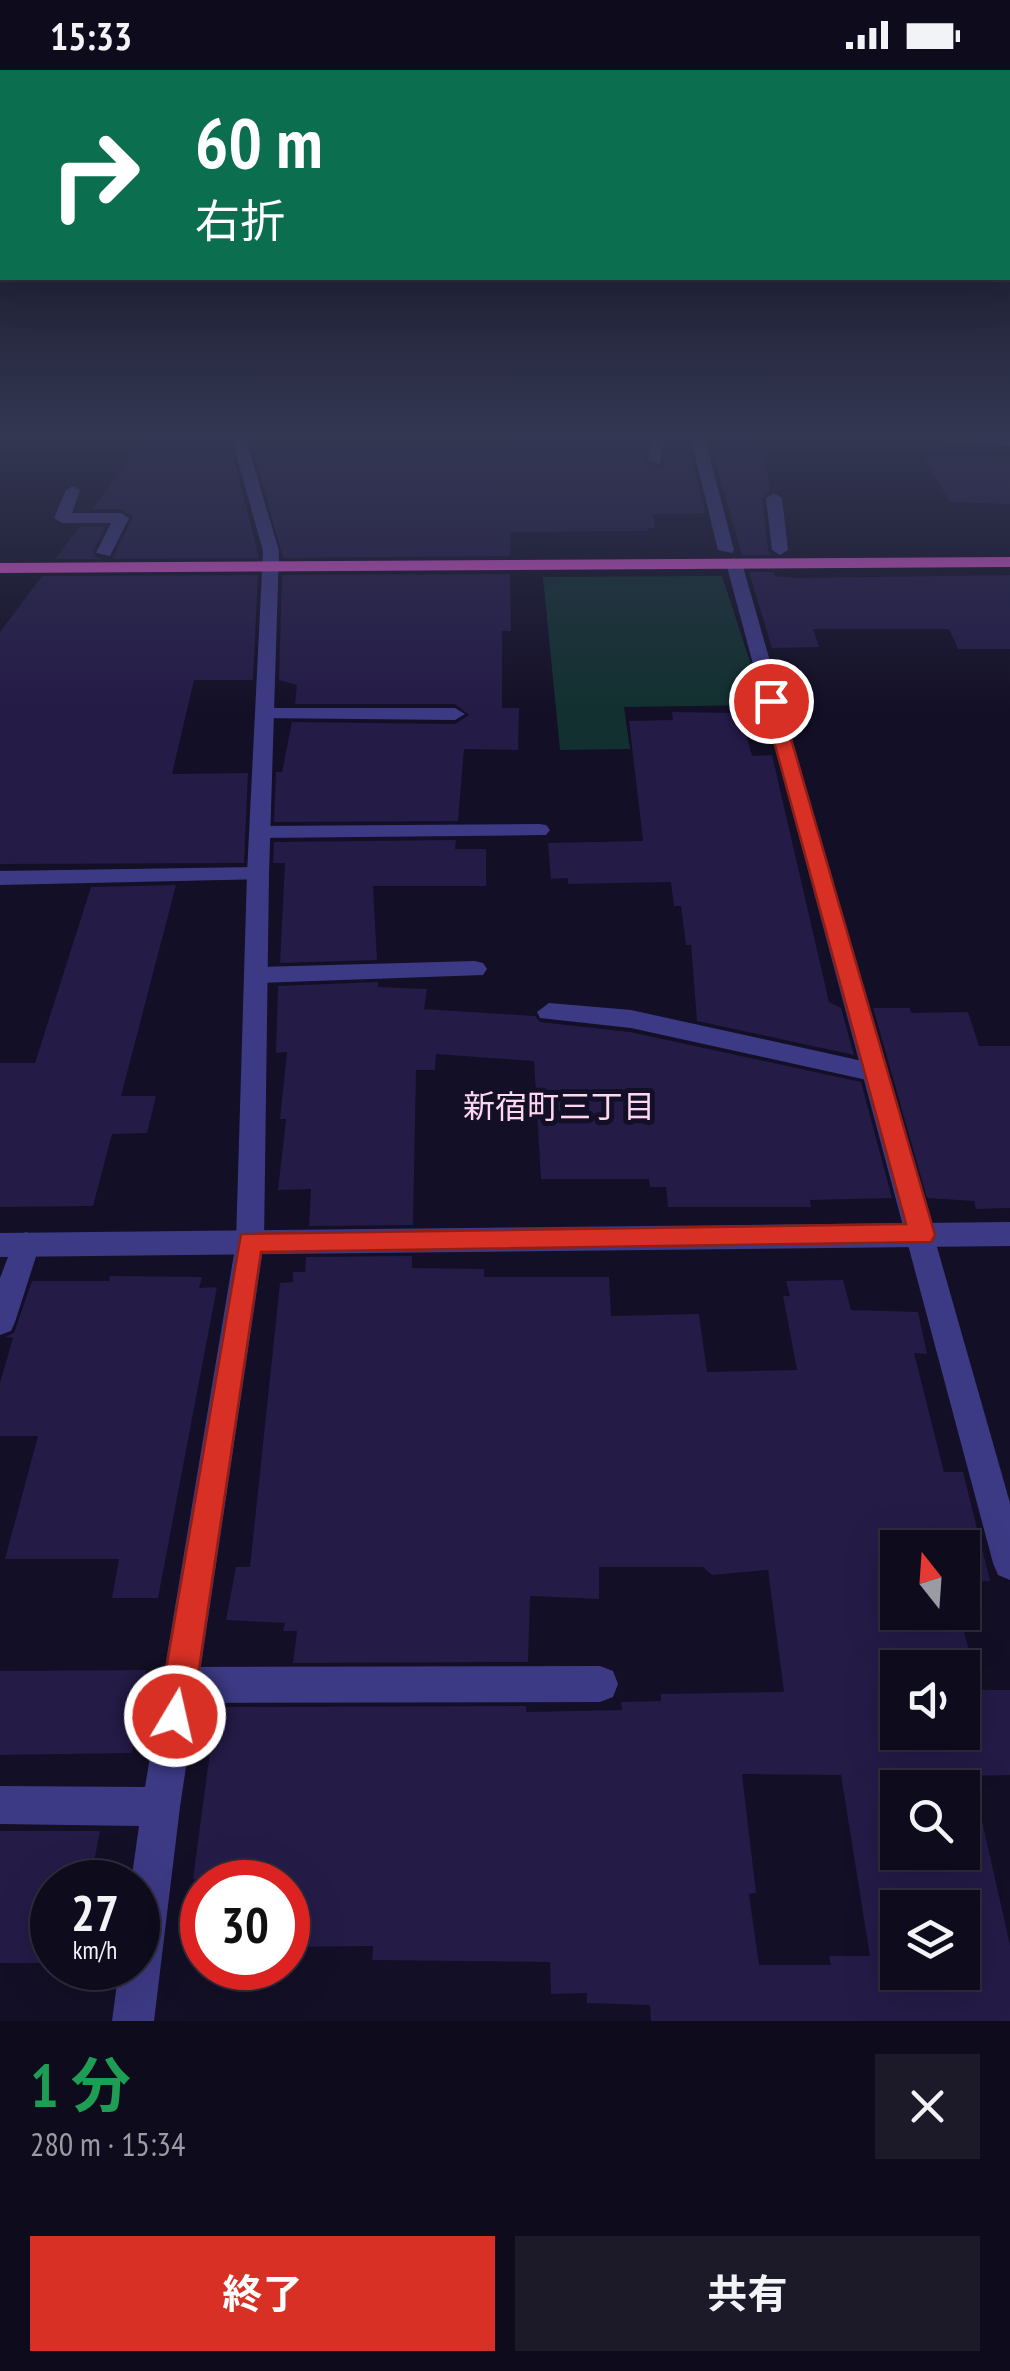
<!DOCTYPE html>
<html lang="ja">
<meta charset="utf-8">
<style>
:root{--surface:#0e0b1c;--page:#1c1929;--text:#f1f3f6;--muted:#9b9ba3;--line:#2e2b3b;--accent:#d93025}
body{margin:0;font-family:"PT Sans Narrow","Noto Sans JP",sans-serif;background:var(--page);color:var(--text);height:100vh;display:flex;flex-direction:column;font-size:38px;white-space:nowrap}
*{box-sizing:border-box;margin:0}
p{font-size:32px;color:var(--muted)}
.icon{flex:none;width:55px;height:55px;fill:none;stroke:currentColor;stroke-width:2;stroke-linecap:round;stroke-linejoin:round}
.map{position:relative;height:1951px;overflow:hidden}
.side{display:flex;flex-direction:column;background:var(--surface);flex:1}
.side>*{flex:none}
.guide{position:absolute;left:0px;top:0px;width:1010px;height:210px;box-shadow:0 10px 40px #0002,0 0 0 2px var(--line);background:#0b6e4f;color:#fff;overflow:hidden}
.needle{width:65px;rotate:343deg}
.buttons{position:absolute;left:880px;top:1460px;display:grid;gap:20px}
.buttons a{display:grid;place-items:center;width:100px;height:100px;border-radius:0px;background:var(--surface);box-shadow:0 10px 40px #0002,0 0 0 2px var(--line);font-size:50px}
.speed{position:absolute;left:30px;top:1790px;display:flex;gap:20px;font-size:50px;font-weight:700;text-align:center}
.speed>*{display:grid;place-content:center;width:130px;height:130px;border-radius:50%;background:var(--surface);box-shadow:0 10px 40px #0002,0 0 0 2px var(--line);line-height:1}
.speed small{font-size:25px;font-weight:400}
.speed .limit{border:15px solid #d22;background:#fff;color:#111}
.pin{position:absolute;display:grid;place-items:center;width:85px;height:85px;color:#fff;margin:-42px;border:5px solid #fff;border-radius:50%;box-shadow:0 2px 10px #0007}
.me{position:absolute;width:110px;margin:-55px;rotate:9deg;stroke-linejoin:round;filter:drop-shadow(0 0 8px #0008)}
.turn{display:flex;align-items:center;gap:35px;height:210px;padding:0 30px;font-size:45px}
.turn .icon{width:130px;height:130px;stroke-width:2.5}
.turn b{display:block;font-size:70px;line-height:85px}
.round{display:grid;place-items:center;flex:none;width:105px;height:105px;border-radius:0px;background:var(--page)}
.summary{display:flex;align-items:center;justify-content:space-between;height:170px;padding:0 30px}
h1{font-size:60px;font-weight:700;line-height:75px;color:#1e9e55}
.action{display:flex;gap:20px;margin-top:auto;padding:20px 30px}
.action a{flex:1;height:115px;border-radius:0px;background:var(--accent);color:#fff;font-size:40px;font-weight:700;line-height:115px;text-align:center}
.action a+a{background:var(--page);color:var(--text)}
.status{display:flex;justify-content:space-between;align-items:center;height:70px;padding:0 50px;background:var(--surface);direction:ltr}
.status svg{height:28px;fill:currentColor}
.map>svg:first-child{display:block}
</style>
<div class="status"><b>15:33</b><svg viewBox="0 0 49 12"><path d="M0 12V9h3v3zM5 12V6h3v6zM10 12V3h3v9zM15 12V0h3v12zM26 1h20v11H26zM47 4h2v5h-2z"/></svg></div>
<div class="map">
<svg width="1010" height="1951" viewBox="0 0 1010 1951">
<rect width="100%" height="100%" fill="#130f26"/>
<path fill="#12302f" d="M 722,506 L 764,635 L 624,637 L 630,679 L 560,680 L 543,507 Z"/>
<g fill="#241b47" fill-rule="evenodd">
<path d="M 145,369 L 229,369 L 259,488 L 112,489 L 133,447 L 121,439 L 92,439 Z"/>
<path d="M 250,369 L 310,369 L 312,374 L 373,377 L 377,369 L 646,369 L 645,393 L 659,398 L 664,395 L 667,369 L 688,369 L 705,443 L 653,444 L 655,458 L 648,458 L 648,461 L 510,462 L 510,486 L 283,488 Z"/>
<path d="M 709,369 L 763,369 L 770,421 L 762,428 L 768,480 L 772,485 L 742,485 Z"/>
<path d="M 923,387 L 1010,391 L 1010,434 L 950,432 Z"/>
<path d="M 79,457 L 105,457 L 93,481 L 95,487 L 104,489 L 55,489 Z"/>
<path d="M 749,502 L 774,502 L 774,506 L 796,508 L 1010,505 L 1010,579 L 958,579 L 949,559 L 813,559 L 819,577 L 772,578 Z"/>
<path d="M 510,504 L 511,561 L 502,561 L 502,638 L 519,638 L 518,680 L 464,679 L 458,751 L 274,752 L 276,702 L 282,702 L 292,652 L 455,654 L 469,645 L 455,634 L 295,634 L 297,615 L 279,610 L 282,505 Z"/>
<path d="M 258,505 L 253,610 L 194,610 L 172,704 L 248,703 L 244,793 L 0,794 L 0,562 L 42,506 Z"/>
<path d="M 672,642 L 740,643 L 752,686 L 772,685 L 829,932 L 841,938 L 854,985 L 697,951 L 691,875 L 686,875 L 681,836 L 674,836 L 671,812 L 568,814 L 568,808 L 551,809 L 548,773 L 643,771 L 629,651 L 673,650 Z"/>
<path d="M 456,770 L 455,779 L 486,779 L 486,816 L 373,816 L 377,890 L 280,893 L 285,793 L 273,793 L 274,772 Z"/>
<path d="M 176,815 L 121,1026 L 156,1026 L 147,1063 L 112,1064 L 93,1136 L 0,1137 L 0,993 L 35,993 L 91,817 Z"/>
<path d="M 378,912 L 378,917 L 427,919 L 424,939 L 535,946 L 540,952 L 630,962 L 861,1012 L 892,1128 L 810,1130 L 811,1137 L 668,1137 L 666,1117 L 650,1117 L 649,1109 L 541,1109 L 534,991 L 436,984 L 435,1000 L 416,1000 L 413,1155 L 309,1156 L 311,1119 L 278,1120 L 286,1049 L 280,1049 L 287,982 L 276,983 L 278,916 Z"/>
<path d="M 873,938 L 910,938 L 911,943 L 968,942 L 979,976 L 1010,976 L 1010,1138 L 976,1139 L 974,1131 L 927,1128 Z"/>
<path d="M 412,1186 L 412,1198 L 484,1199 L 484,1207 L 609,1207 L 611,1246 L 699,1244 L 707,1302 L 797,1300 L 783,1226 L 790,1226 L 786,1211 L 843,1210 L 851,1240 L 918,1242 L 927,1284 L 914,1283 L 944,1402 L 963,1402 L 990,1511 L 962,1511 L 962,1478 L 898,1478 L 898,1542 L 959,1542 L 979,1620 L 1010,1620 L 1010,1705 L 972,1706 L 1010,1875 L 1010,1951 L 651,1951 L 650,1935 L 587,1933 L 587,1923 L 551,1924 L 550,1892 L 372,1890 L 373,1876 L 288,1877 L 288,1812 L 193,1809 L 216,1637 L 526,1636 L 526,1642 L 622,1640 L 621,1632 L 661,1631 L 661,1624 L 784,1622 L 768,1500 L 712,1505 L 703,1497 L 599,1497 L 599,1529 L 530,1526 L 528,1592 L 293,1593 L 297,1561 L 283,1561 L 285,1553 L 226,1550 L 236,1497 L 250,1497 L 280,1213 L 293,1212 L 293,1202 L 305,1202 L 306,1187 ZM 898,1598 L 962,1598 L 962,1662 L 898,1662 ZM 742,1704 L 841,1705 L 870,1886 L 829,1886 L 831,1895 L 759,1895 L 749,1824 L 756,1823 ZM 898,1718 L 962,1718 L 962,1782 L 898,1782 ZM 898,1838 L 962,1838 L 962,1902 L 898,1902 Z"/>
<path d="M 110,1206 L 202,1207 L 199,1218 L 217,1217 L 158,1528 L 112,1528 L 119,1489 L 5,1489 L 38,1366 L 0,1366 L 0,1313 L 13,1268 L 5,1267 L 14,1263 L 32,1211 L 109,1211 Z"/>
<path d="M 146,1600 L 132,1683 L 0,1685 L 0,1601 Z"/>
<path d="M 0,1761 L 100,1761 L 90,1812 L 52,1812 L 52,1893 L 0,1893 Z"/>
</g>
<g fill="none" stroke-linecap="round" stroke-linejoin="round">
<g fill="#3d3a85" fill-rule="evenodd">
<path d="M 650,369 L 664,369 L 660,394 L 648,391 Z"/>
<path d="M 73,416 L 80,420 L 72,443 L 121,443 L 129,448 L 110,486 L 96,483 L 111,453 L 62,453 L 54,448 L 66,420 Z"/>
<path d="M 774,423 L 782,428 L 788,480 L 780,485 L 772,480 L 766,428 Z"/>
<path d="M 265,638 L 455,638 L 465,644 L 455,650 L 258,648 L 258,640 Z"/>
<path d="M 539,754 L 546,755 L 550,760 L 546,765 L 261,768 L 250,762 L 261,756 Z"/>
<path d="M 258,797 L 269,804 L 266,809 L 0,815 L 0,801 Z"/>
<path d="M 475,891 L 483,893 L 487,899 L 483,905 L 258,913 L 246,905 L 258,897 Z"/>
<path d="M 549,933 L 631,940 L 876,994 L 885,996 L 889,1003 L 885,1010 L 876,1012 L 631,958 L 540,948 L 537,942 Z"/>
<path d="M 600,1596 L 613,1601 L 618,1614 L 613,1627 L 600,1632 L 180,1633 L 167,1628 L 162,1615 L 167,1602 L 180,1597 Z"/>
</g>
<g fill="#3d3a85" fill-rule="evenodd">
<path d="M 232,369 L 246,369 L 279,481 L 269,804 L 264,1172 L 180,1737 L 154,1951 L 112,1951 L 119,1898 L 138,1898 L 138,1812 L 131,1812 L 139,1756 L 0,1754 L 0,1716 L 145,1717 L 236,1172 L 247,804 L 263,481 Z"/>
<path d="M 691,369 L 705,369 L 734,480 L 732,483 L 718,480 Z"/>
<path d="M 734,488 L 742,493 L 1010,1433 L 1010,1510 L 998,1505 L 993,1493 L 726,493 Z"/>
<path d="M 26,1162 L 36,1166 L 40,1174 L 15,1252 L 11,1261 L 0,1265 L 0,1208 L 16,1166 Z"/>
</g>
<g fill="#3d3a85" fill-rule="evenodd">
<path d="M 942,369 L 1010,369 L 1010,376 L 949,373 Z"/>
<path d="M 1010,1152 L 1010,1176 L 0,1187 L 0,1163 Z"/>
</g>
<path fill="#e055d1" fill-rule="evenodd" d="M 1010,487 L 1010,497 L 0,503 L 0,493 Z"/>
</g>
<linearGradient id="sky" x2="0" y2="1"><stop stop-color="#0a0815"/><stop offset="0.57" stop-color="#333752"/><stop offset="1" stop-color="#333752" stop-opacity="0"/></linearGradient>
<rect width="1010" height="642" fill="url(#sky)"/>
<path fill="#d93025" stroke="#8d1f18" stroke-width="2.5" d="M 771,626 L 780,631 L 935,1165 L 931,1172 L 261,1182 L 192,1646 L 187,1657 L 175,1662 L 163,1657 L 158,1646 L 241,1164 L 906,1154 L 763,631 Z"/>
<g text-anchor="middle" stroke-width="10" stroke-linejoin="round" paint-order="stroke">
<g font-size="32" fill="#ffd6f0" stroke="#130f26">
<text x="559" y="1048">新宿町三丁目</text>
</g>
</g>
</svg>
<div class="buttons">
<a><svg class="needle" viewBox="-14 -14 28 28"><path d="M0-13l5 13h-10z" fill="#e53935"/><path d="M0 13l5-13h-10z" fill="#9b9ba3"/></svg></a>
<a><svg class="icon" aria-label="sound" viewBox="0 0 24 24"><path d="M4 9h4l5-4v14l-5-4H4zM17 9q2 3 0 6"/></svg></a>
<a><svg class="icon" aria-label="search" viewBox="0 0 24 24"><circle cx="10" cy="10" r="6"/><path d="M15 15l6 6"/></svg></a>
<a><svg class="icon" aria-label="layers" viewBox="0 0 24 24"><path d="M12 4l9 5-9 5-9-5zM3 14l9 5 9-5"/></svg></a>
</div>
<div class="speed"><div>27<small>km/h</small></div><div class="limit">30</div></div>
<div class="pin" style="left:771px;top:631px;background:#d93025"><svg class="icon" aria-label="arrive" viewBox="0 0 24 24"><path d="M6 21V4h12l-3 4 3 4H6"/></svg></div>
<svg class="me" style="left:175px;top:1646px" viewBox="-20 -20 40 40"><circle r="17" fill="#d93025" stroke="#fff" stroke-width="3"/><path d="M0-11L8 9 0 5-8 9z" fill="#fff"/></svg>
<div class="guide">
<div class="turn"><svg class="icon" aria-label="right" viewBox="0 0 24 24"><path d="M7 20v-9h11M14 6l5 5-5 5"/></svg><div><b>60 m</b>右折</div></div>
</div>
</div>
<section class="side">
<div class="summary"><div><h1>1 分</h1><p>280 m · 15:34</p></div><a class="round"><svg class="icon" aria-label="close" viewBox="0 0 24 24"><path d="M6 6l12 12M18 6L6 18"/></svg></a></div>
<div class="action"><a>終了</a><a>共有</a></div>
</section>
